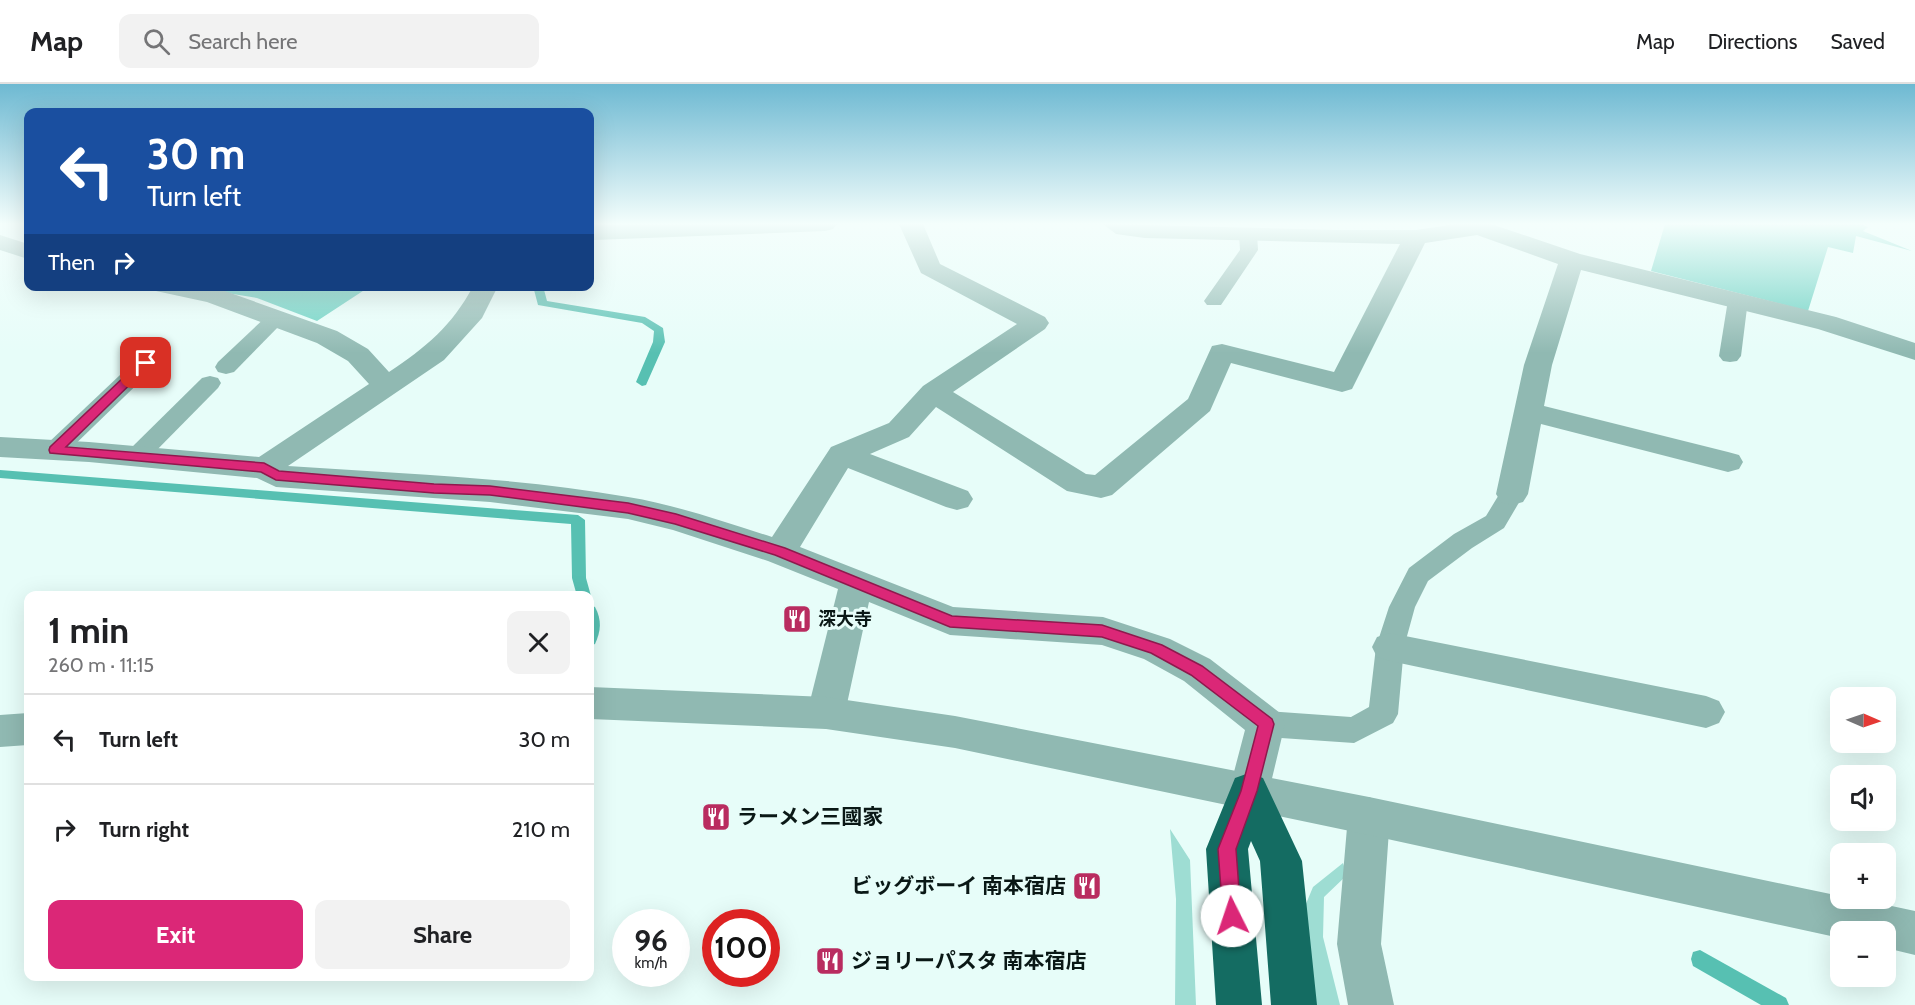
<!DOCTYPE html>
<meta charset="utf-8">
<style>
:root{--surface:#fff;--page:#f2f2f2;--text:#202124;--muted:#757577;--line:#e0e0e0;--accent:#db2777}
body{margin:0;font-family:Cabin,"Noto Sans JP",sans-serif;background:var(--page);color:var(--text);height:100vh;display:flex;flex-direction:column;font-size:22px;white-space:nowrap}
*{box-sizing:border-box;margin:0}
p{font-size:20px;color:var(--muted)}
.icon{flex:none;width:33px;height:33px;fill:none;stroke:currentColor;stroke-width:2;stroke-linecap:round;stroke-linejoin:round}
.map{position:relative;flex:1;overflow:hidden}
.drawer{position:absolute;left:24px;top:507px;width:570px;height:390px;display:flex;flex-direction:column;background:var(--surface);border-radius:12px;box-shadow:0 6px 24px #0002}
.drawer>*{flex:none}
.banner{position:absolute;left:24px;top:24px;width:570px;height:183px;border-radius:12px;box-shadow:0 6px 24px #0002;background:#1a4fa0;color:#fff;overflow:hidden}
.needle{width:39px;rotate:92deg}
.tools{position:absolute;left:1830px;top:603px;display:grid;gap:12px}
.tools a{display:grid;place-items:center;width:66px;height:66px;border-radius:12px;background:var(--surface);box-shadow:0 6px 24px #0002;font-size:30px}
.speed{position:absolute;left:612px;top:825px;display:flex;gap:12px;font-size:30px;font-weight:700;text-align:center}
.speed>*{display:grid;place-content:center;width:78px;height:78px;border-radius:50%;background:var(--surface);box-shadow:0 6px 24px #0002;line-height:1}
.speed small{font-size:15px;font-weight:400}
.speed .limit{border:9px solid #d22;background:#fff;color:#111}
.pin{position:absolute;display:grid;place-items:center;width:51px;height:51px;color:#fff;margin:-26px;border-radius:12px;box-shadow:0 3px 9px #0006}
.me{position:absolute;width:66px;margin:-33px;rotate:356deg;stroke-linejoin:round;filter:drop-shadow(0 0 4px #0008)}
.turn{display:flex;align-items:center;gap:21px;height:126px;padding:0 24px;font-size:27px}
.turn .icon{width:78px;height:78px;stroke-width:2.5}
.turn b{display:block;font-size:42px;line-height:51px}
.then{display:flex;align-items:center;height:57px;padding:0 24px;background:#0003;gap:12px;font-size:22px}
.round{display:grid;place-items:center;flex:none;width:63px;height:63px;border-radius:12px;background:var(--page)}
.head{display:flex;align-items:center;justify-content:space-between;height:102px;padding:0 24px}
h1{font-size:36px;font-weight:700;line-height:45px}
.primary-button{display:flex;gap:12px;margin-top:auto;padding:12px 24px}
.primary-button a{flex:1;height:69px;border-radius:12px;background:var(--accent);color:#fff;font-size:24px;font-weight:700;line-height:69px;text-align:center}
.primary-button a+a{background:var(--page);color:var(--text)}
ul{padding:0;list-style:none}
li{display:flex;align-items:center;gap:18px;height:90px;padding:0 24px;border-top:2px solid var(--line)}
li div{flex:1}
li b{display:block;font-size:22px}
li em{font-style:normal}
header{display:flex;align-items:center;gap:36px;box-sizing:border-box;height:84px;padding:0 30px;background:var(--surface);border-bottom:2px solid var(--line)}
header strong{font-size:28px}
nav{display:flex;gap:33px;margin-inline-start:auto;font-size:21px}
.search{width:420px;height:54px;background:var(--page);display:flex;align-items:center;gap:15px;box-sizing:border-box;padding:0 21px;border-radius:12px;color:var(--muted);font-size:22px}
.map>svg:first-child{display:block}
</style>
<header>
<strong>Map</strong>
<div class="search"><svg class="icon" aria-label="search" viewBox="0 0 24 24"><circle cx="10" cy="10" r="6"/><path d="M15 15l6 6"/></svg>Search here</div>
<nav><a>Map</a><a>Directions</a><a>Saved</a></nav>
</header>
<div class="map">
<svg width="1915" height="921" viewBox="0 0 1915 921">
<rect width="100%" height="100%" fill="#e7fdf9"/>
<g fill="#9eddd3">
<path d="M 1170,745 L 1190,776 L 1196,921 L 1175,921 L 1176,815 Z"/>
<path d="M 1343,779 L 1347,791 L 1324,813 L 1323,853 L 1340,921 L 1315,921 L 1303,827 L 1313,803 Z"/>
</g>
<g fill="#68d0c1">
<path d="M 1665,140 L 1861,140 L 1868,143 L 1863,147 L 1912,167 L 1856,152 L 1853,169 L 1828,163 L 1808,227 L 1651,187 Z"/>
<path d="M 190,203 L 369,203 L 317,237 L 257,214 Z"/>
</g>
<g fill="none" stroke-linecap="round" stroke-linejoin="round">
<g fill="#57c0b2" fill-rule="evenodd">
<path d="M 533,202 L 543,202 L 547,217 L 645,233 L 663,244 L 665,258 L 646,301 L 642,302 L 636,298 L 653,258 L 654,247 L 642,239 L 538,221 Z"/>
<path d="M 0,386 L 578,431 L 585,436 L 586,494 L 591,512 L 590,515 L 590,512 L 577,512 L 572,494 L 571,440 L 0,394 Z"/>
<path d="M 590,521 L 595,523 C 602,536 601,547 595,560 L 590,562 Z"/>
<path d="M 1700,866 L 1786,914 L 1789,921 L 1761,921 L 1693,882 L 1691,875 L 1693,868 Z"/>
</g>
<g fill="#90b9b2" fill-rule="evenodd">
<path d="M 1248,144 L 1255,146 L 1257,150 L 1258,166 L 1221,221 L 1207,221 L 1204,217 L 1240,166 L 1239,150 L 1241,146 Z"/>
<path d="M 1738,210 L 1745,212 L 1748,216 L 1741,272 L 1737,277 L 1730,278 L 1723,277 L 1719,272 L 1728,216 L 1731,212 Z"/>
<path d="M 276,228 L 283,230 L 286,234 L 283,238 L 234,288 L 226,290 L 218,288 L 215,283 L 218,278 L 269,230 Z"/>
<path d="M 146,272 L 154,274 L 157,279 L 154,284 L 63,372 L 55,374 L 47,372 L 43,366 L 47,360 L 138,274 Z"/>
<path d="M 210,292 L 218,294 L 221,299 L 218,304 L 145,378 L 137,380 L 129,378 L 125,372 L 129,366 L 202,294 Z"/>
<path d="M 1512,401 L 1521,404 L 1524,410 L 1504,444 L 1472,464 L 1428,497 L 1415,523 L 1404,563 L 1398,630 L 1393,639 L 1354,659 L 1266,653 L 1256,649 L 1251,640 L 1256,631 L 1266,627 L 1351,633 L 1369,623 L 1376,563 L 1389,523 L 1409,484 L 1454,450 L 1486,432 L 1503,404 Z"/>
</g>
<g fill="#90b9b2" fill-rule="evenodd">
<path d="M 590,140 L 608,141 L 837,140 L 833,145 L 825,147 L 594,156 L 590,155 Z"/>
<path d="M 899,140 L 923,140 L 940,180 L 1045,233 L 1049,239 L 1045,245 L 953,308 L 1086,390 L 1095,391 L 1188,315 L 1212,262 L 1222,260 L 1334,288 L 1400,160 L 1145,154 L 1116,150 L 1103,140 L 1336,146 L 1416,146 L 1456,140 L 1491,140 L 1580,170 L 1836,233 L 1915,259 L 1915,276 L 1818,245 L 1581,186 L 1552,281 L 1544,322 L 1728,368 L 1739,371 L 1743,378 L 1739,385 L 1728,388 L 1541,340 L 1528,410 L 1523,418 L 1512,421 L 1501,418 L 1496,410 L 1524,281 L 1558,180 L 1477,151 L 1425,159 L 1352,305 L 1342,308 L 1231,279 L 1210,327 L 1112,411 L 1101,414 L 1067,407 L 936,323 L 909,353 L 870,370 L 968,407 L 973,415 L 968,423 L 957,426 L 946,423 L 848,384 L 800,463 L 953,523 L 1103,533 L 1170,555 L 1210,575 L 1280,629 L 1285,640 L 1269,707 L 1263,720 L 1249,725 L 1235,720 L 1229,707 L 1245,646 L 1184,597 L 1144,575 L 1102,561 L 950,551 L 869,518 L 845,629 L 839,640 L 826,645 L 813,640 L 807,629 L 838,505 L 768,477 L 673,446 L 628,435 L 490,418 L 276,403 L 257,394 L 89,378 L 0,373 L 0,353 L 89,358 L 259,373 L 369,300 L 348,277 L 317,259 L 207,218 L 156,207 L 153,202 L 209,202 L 222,206 L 337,247 L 368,265 L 389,288 C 425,264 453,241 473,202 L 498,202 L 482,234 L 444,276 L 288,382 C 401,390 516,393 628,413 C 677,421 724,438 772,453 L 831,363 L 889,339 L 923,302 L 1017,240 L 921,189 Z"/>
<path d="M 0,151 L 28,160 L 28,175 L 0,166 Z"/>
<path d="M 1390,549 L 1706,612 L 1719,617 L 1725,628 L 1719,639 L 1706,644 L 1390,577 L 1377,573 L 1372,563 L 1377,553 Z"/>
<path d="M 1369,713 L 1383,719 L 1390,732 L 1381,860 L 1394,921 L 1348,921 L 1337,860 L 1348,732 L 1355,719 Z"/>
</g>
<g fill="#90b9b2" fill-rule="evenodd">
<path d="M 590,603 L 826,613 L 955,632 L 1369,713 L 1840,812 L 1840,814 L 1854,814 L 1915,827 L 1915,871 L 1886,864 L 1886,848 L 1840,848 L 1840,854 L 1369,751 L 955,664 L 826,645 L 590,635 Z"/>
<path d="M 28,629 L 28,661 L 0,663 L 0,631 Z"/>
</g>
<path fill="#146c62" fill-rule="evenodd" d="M 1249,689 L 1263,694 L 1302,777 L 1317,921 L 1271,921 L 1260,777 L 1251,757 L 1248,765 L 1262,921 L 1216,921 L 1206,765 L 1235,694 Z"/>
</g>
<linearGradient id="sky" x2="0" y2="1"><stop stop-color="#6eb9d2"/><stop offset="0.52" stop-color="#f4fefc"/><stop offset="1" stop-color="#f4fefc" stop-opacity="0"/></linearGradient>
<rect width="1915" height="269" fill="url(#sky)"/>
<path fill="#db2777" stroke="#8e194d" stroke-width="1.5" d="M 146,275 L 150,276 L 150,281 L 66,363 L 264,379 L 279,387 L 434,400 L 490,402 L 628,419 L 676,430 L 785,464 L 952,532 L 1102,541 L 1162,561 L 1202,582 L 1272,635 L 1274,640 L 1257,707 L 1236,765 L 1241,832 L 1238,838 L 1232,841 L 1226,838 L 1223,832 L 1218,765 L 1241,707 L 1258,642 L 1191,591 L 1151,569 L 1102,553 L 950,543 L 775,471 L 675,440 L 628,429 L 490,411 L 434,409 L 276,396 L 261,388 L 50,369 L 49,366 L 50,363 L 142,276 Z"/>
<defs>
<g id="restaurant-square" transform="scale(1.5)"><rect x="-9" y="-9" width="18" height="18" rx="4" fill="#b92c60" stroke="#e7fdf9"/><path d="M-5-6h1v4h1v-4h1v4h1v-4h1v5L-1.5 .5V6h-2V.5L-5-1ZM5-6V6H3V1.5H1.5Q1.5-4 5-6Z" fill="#fff"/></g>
</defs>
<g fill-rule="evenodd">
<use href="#restaurant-square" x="797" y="535"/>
<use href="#restaurant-square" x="716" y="733"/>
<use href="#restaurant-square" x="1087" y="802"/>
<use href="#restaurant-square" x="830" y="877"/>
</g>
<g text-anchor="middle" stroke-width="6" stroke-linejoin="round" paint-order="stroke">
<g font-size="18" font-weight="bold" fill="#0a1816" stroke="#e7fdf9" text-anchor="start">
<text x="818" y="541">深大寺</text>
</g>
<g font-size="21" font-weight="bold" fill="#0a1816" stroke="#e7fdf9" text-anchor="start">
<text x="737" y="740">ラーメン三國家</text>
<text x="1066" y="809" text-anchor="end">ビッグボーイ 南本宿店</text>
<text x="851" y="884">ジョリーパスタ 南本宿店</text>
</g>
</g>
</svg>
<div class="tools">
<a><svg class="needle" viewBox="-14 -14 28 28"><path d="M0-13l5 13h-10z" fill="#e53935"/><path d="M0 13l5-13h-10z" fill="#757577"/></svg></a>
<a><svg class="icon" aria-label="sound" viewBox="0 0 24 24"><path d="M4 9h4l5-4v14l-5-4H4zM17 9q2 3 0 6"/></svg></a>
<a>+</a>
<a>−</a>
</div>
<div class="speed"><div>96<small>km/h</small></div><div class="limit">100</div></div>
<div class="pin" style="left:146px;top:279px;background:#d93025"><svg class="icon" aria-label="arrive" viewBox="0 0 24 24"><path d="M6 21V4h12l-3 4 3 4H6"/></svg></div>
<svg class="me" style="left:1232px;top:832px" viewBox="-20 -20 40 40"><circle r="19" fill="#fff"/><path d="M0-13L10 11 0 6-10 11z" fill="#db2777"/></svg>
<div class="banner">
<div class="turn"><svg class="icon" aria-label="left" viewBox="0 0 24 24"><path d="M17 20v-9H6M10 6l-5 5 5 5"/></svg><div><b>30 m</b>Turn left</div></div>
<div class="then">Then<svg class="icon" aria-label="right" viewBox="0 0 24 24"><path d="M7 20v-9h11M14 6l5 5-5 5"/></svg></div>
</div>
<section class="drawer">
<div class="head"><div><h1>1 min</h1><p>260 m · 11:15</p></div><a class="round"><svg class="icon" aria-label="close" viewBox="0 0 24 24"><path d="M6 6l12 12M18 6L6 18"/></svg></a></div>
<ul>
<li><svg class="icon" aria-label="left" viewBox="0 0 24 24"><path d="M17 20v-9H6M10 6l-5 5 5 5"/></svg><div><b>Turn left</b></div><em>30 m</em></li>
<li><svg class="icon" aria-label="right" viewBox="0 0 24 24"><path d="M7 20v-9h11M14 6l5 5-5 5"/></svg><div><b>Turn right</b></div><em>210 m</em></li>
</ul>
<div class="primary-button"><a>Exit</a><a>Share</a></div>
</section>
</div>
